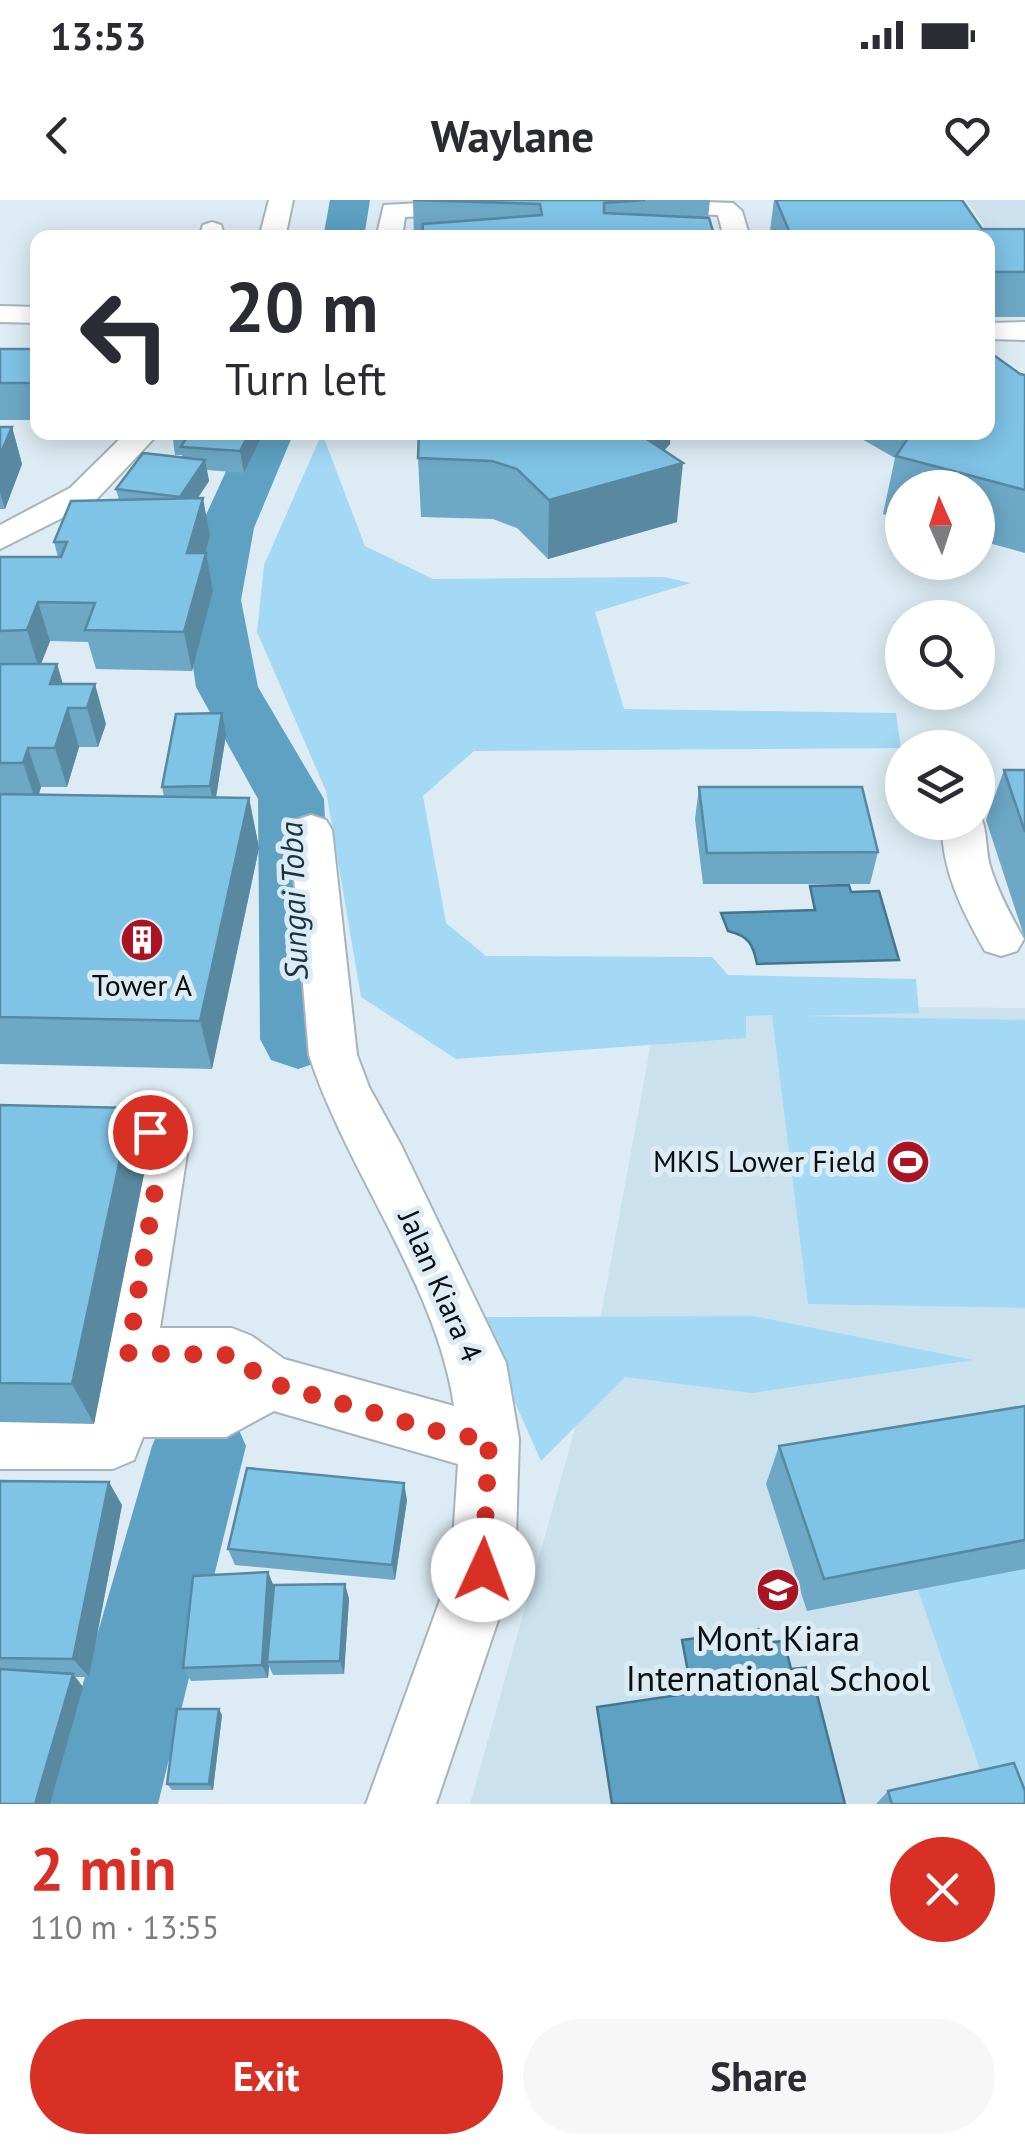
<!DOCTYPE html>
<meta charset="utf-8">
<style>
:root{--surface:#fff;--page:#f7f7f7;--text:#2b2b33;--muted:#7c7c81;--accent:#d93025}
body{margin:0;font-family:"PT Sans",sans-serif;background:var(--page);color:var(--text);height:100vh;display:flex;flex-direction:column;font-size:38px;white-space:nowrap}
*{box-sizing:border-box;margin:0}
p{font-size:32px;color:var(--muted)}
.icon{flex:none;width:55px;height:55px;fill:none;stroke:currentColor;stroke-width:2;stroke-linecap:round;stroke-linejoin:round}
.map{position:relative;height:1604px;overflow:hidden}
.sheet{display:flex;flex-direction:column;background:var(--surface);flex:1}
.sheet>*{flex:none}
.banner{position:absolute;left:30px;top:30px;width:965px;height:210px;border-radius:20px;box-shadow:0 5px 25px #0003;background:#fff;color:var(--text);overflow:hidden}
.needle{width:65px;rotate:357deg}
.fabs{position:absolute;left:885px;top:270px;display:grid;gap:20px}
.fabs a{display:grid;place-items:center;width:110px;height:110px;border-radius:50%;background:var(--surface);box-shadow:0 5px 25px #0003;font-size:50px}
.pin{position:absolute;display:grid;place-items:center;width:85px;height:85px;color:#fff;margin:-42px;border:5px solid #fff;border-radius:50%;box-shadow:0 2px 10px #0007}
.me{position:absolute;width:110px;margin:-55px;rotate:2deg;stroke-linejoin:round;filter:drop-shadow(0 0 8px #0008)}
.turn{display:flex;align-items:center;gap:35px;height:210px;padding:0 30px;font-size:45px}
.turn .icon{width:130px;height:130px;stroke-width:2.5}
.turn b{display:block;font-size:70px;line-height:85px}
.round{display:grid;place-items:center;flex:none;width:105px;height:105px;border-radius:52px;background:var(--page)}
.head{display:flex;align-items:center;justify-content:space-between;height:170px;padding:0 30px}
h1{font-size:60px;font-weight:600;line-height:75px;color:var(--accent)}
.button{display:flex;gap:20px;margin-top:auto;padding:20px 30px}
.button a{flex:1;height:115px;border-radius:60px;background:var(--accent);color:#fff;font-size:40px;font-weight:600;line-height:115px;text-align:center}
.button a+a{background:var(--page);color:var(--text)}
.status{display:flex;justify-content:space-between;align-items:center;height:70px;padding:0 50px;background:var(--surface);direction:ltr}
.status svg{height:28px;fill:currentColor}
header{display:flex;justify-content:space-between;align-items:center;height:130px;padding:0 30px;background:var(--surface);font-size:45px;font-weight:600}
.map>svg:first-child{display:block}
</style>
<div class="status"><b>13:53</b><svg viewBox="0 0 49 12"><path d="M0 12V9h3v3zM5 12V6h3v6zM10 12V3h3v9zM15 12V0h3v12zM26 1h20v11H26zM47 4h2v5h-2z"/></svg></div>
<header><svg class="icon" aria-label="back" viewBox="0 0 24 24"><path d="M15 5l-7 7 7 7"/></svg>Waylane<svg class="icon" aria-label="heart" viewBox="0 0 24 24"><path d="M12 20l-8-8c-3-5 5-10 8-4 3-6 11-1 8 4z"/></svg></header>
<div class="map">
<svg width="1025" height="1604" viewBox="0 0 1025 1604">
<rect width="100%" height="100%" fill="#ddecf4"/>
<g fill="#cbe1ee">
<path d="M 966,0 L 1025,0 L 1025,27 L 985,27 Z"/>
<path d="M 658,805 L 1025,808 L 1025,1604 L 470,1604 L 590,1175 Z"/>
</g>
<g fill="#a3d9f5">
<path d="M 322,233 L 365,346 L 433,379 L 664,377 L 691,383 L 595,412 L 624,509 L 896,513 L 901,548 L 474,551 L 423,596 L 446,723 L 486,756 L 712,757 L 728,775 L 916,779 L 919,813 L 800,816 L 1025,820 L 1025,1108 L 808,1104 L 772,815 L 746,816 L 746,838 L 456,859 L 361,797 L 326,591 L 257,432 L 264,365 Z"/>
<path d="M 753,1116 L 973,1160 L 752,1193 L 625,1177 L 541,1261 L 477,1117 Z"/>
<path d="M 1025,1368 L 1025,1604 L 992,1604 L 917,1387 Z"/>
</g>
<g fill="#5ea1c2" stroke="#45758d" stroke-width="2.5">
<path d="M 849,685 L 851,692 L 879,691 L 899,760 L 757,764 C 753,744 749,736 728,731 L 721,713 L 815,710 L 810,686 Z"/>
<path d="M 768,1428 L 772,1442 L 784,1441 L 791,1469 L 810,1467 L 845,1604 L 612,1604 L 597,1507 L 692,1493 L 682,1440 Z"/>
</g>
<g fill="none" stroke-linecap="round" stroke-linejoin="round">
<g fill="#5ea1c2" fill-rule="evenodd">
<path d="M 330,0 L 370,0 L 364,38 L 323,38 Z"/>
<path d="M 244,232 L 294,232 L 254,328 L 241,400 L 258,487 L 324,599 L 336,839 L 325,860 L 298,869 L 271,860 L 260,839 L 258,599 L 196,487 L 183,400 L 200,328 Z"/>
<path d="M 199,1200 L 232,1214 L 246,1246 L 158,1604 L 48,1604 L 152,1246 L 166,1214 Z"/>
</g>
<g stroke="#a6b4bc" stroke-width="4">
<g id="minor">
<path d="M 269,0 L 293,0 L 285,38 L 259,38 Z"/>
<path d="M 475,0 L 484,3 L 488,8 L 484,13 L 405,17 L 402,38 L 376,38 L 384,5 Z"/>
<path d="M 645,0 L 733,3 L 742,11 L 750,38 L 724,38 L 718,15 L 638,12 L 634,7 Z"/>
<path d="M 212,22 L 221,25 L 225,38 L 199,38 L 203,25 Z"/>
<path d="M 0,106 L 38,107 L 38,123 L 0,122 Z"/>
<path d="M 1025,122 L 1025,140 L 988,139 L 988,123 Z"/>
<path d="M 127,232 L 160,232 L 94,302 L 0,349 L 0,325 L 70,288 Z"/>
<path d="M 978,612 C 988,627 985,648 990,666 C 998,692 1011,716 1024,739 L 1017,751 L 1001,756 L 985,751 C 962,711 941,669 942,622 L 978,622 Z"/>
<path d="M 311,615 L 326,620 L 332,630 L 357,855 L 369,887 L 401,945 L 506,1163 L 519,1239 L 515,1370 L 436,1604 L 366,1604 L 451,1370 L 458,1264 L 274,1211 L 226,1237 L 143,1237 L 134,1260 L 113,1269 L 0,1269 L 0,1211 L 88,1211 L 94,1180 L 0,1179 L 0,1125 L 104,1127 L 135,954 L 0,951 L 0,909 L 151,911 L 169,917 L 187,954 L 160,1128 L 232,1128 L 252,1136 L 284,1159 L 454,1206 C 437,1086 346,970 309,855 L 290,630 L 296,620 Z"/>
</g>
</g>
<use href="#minor" fill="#fff" fill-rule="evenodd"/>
</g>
<g fill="#6da8c6">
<path d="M 413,0 L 710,0 L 708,18 L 715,38 L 414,38 Z"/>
<path d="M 774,0 L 962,0 L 982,29 L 1025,29 L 1025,117 L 988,117 L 988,38 L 769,38 Z"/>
<rect x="0" y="149" width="38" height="71"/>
<path d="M 1020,174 L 1025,175 L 1025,353 L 978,340 L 978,288 L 902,288 L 902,320 L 883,314 L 895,258 L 860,238 L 861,232 L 988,232 Z"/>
<path d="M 0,227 L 12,227 L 22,264 L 5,309 L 0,309 Z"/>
<path d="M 172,232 L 264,232 L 244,273 L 207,270 L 209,281 L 198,298 L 210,336 L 206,353 L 213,391 L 192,471 L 96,469 L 88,442 L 50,441 L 41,464 L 57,464 L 63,484 L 106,524 L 98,547 L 79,547 L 67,587 L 41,587 L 39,594 L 164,597 L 162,587 L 226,535 L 216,598 L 249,598 L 259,648 L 212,869 L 0,864 L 0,357 L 58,357 L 54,342 L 119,300 L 116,289 L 183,258 L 182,255 L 175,255 Z"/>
<path d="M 670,244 L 664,251 L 677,322 L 548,359 L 517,328 L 493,319 L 421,317 L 418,258 Z"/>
<path d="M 1004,570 L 1025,570 L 1025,739 L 986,620 Z"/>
<path d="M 699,587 L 878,652 L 870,684 L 703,684 L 695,619 Z"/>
<path d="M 0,905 L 148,954 L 94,1224 L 0,1222 Z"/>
<path d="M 1025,1206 L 1025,1369 L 807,1411 L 766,1284 L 779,1246 Z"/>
<path d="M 0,1281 L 122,1305 L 89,1477 L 75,1477 L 83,1487 L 0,1604 Z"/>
<path d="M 407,1300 L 395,1380 L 235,1365 L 228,1349 Z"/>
<path d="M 268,1372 L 274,1387 L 345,1384 L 349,1399 L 344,1474 L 273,1475 L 269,1466 L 268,1478 L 191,1481 L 183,1468 Z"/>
<path d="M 222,1515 L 213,1590 L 172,1590 L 167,1584 Z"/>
<path d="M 888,1591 L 1025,1604 L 876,1604 Z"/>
</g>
<g fill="#5988a1">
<path d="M 570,32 L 570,38 L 506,38 Z"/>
<path d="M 12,227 L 22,264 L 5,309 L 0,293 L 0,255 Z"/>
<path d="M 250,232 L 264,232 L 244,273 L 240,251 Z"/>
<path d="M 632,232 L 671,232 L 670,244 L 641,275 L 683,263 L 677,322 L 548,359 L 549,300 Z"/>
<path d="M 205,260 L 209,281 L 184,318 L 180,297 Z"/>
<path d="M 203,298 L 210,336 L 195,391 L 187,353 Z"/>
<path d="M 206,353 L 213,391 L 192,471 L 184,432 Z"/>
<path d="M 38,402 L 50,441 L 39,469 L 27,430 Z"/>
<path d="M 57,464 L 68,503 L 50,484 Z"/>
<path d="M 95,484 L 106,524 L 98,547 L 87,508 Z"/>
<path d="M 68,508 L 79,547 L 67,587 L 55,548 Z"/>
<path d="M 222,513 L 226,535 L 214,608 L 210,586 Z"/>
<path d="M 28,548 L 41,587 L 36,602 L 23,563 Z"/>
<path d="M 249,598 L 259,648 L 212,869 L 200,821 Z"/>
<path d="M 131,908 L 148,954 L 94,1224 L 72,1184 Z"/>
<path d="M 109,1282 L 122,1305 L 89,1477 L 73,1459 Z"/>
<path d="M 404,1283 L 407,1300 L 395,1380 L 392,1365 Z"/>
<path d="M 268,1372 L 274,1387 L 267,1462 L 269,1466 L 268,1478 L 262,1465 Z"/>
<path d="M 345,1384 L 349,1399 L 344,1474 L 340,1461 Z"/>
<path d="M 73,1474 L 83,1487 L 50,1604 L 35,1604 Z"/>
<path d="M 219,1509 L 222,1515 L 213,1590 L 209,1584 Z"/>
</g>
<g fill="#7fc3e6" stroke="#5988a1" stroke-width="2.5">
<path d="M 413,0 L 645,0 L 604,3 L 604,13 L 709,18 L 715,38 L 570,32 L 506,38 L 422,38 L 423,24 L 542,15 L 540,4 Z"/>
<path d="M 776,0 L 962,0 L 982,29 L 1025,29 L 1025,72 L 988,72 L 988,38 L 792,38 Z"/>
<rect x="0" y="149" width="38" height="34"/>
<path d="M 988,151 L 1020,174 L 1025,175 L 1025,290 L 896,256 L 912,232 L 988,232 Z"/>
<path d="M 0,227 L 12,227 L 0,255 Z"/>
<path d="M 172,232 L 250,232 L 240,251 L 181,247 L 188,235 L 171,234 Z"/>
<path d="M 419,232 L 636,232 L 683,263 L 549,300 L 517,269 L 492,261 L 418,258 Z"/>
<path d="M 143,253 L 205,260 L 180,297 L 116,289 Z"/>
<path d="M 203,298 L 187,353 L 206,353 L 184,432 L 85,430 L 95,403 L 38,402 L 27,430 L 0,431 L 0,357 L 61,357 L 67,342 L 54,342 L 71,301 Z"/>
<path d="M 0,464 L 57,464 L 50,484 L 95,484 L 87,508 L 68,508 L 55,548 L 28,548 L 23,563 L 0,563 Z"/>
<path d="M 222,513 L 210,586 L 162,587 L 176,514 Z"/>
<path d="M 1004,570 L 1025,570 L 1025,632 Z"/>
<path d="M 699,587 L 862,587 L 878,652 L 707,653 Z"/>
<path d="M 0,594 L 249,598 L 200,821 L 0,817 Z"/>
<path d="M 0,905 L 131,908 L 72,1184 L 0,1183 Z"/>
<path d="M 1025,1206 L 1025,1340 L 824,1379 L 779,1246 Z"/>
<path d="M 247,1268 L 404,1283 L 392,1365 L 228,1349 Z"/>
<path d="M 0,1281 L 109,1282 L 73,1459 L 0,1458 Z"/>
<path d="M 268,1372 L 262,1465 L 183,1468 L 193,1376 Z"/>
<path d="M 345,1384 L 340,1461 L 267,1462 L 274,1385 Z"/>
<path d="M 0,1469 L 73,1474 L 35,1604 L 0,1604 Z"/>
<path d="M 177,1509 L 219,1509 L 209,1584 L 167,1584 Z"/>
<path d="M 1014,1563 L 1025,1591 L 1025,1604 L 892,1604 L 888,1591 Z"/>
</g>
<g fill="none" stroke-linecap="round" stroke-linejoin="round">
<path stroke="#d93025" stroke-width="18" stroke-dasharray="0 32.4" d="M 150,932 L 161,954 L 128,1153 L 232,1155 L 268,1182 L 447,1234 L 489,1239 L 483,1370"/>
</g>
<defs>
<g id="building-disc" transform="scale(2.25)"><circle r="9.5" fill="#a91322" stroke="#ddecf4"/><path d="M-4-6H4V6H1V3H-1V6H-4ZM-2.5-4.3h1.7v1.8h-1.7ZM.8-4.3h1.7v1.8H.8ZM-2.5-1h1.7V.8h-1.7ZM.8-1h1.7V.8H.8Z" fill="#fff"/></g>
<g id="stadium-disc" transform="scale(2.25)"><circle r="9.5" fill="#a91322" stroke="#ddecf4"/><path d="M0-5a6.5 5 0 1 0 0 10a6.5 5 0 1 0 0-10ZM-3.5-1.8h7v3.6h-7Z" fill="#fff"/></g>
<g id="school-disc" transform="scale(2.25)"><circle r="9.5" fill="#a91322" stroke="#ddecf4"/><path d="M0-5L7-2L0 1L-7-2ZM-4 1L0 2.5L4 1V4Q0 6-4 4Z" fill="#fff"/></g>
</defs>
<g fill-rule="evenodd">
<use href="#building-disc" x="142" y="740"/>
<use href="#stadium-disc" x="908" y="962"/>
<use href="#school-disc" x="778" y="1390"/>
</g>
<g text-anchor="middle" stroke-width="10" stroke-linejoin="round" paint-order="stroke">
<g font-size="30" fill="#0a0f11" stroke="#ddecf4">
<text x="142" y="796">Tower A</text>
<text x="876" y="972" text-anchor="end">MKIS Lower Field</text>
</g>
<g font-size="30" fill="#0a0f11" stroke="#ddecf4">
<text transform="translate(440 1086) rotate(66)" y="10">Jalan Kiara 4</text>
</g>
<g font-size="32" font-style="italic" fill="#163544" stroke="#ddecf4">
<text transform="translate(294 701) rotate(-92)" y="11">Sungai Toba</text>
</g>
<g font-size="35" fill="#0a0f11" stroke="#ddecf4">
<text x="778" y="1451">Mont Kiara<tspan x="778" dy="40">International School</tspan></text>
</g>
</g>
</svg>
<div class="fabs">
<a><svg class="needle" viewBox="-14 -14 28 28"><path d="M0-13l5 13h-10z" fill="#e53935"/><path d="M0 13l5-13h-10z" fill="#7c7c81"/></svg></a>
<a><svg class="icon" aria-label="search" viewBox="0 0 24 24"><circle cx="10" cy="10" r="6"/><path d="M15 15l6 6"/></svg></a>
<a><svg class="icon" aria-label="layers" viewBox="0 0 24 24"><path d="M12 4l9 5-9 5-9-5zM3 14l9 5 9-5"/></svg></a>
</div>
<div class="pin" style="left:150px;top:932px;background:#d93025"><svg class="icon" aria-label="arrive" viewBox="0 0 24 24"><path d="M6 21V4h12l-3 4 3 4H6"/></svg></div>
<svg class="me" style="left:483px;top:1370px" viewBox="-20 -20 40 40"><circle r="19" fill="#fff"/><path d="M0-13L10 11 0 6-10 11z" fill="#d93025"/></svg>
<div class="banner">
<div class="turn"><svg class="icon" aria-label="left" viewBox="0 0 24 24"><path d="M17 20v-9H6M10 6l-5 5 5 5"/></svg><div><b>20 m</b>Turn left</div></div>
</div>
</div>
<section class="sheet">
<div class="head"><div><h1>2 min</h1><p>110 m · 13:55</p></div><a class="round" style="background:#d93025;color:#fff"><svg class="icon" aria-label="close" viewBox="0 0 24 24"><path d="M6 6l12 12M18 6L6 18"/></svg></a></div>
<div class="button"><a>Exit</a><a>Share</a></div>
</section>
